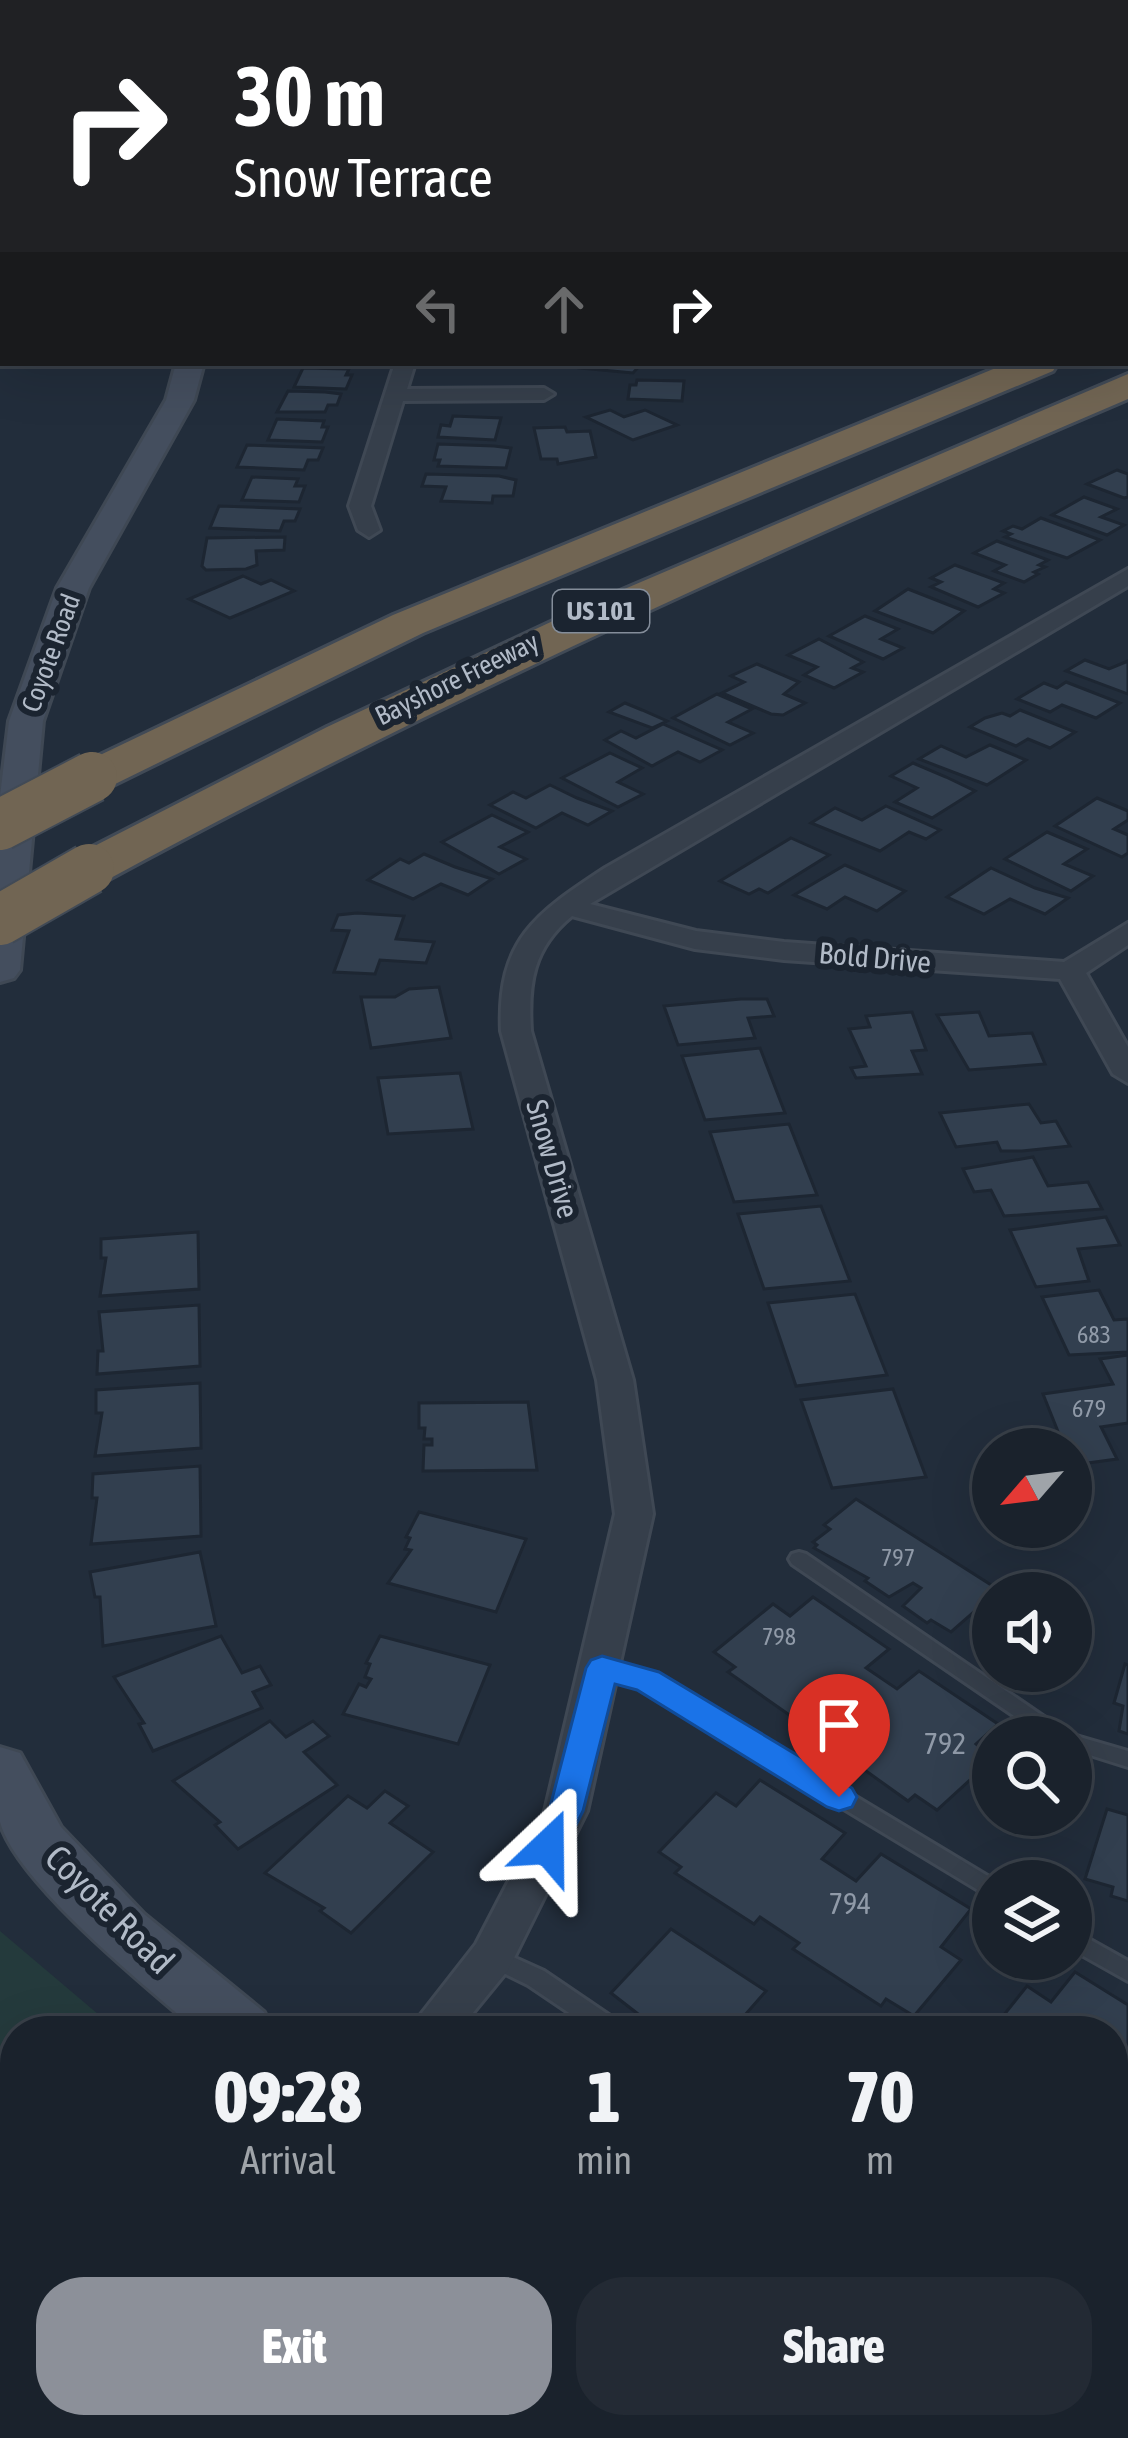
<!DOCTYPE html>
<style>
:root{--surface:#1a222c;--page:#232a34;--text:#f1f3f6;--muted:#9fa4a9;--line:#383f48;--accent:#8c9099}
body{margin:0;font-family:"Asap Condensed",sans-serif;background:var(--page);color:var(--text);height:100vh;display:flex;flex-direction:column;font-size:45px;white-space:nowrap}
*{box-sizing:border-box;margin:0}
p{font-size:39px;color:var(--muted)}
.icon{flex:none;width:66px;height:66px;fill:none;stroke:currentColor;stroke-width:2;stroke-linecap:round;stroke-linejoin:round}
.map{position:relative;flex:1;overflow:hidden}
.drawer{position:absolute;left:0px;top:2016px;width:1128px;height:423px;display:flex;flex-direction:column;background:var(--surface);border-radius:48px 48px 0 0;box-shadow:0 12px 48px #0002,0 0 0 3px var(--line)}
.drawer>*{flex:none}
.top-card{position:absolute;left:0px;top:0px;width:1128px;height:366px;box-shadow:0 12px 48px #0002,0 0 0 3px var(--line);background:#202124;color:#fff;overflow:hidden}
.needle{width:78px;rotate:242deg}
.controls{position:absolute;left:972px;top:1428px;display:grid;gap:24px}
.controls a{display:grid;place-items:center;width:120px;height:120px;border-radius:50%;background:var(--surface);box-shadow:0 12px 48px #0002,0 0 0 3px var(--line);font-size:60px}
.pin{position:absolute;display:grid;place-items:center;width:102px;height:102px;color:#fff;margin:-123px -51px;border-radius:50% 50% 50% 0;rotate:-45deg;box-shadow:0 0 12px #0007}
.pin .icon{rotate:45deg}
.me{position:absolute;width:132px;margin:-66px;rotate:23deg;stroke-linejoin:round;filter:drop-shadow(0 0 9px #0008)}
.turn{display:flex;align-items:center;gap:42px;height:252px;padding:0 36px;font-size:54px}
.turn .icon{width:156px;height:156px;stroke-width:2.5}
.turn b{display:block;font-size:84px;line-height:102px}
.lanes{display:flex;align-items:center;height:114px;padding:0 36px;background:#0003;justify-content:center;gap:60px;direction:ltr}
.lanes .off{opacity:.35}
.eta{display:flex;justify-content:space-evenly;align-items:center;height:204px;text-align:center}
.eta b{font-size:72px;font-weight:800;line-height:84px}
.cta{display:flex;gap:24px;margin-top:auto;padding:24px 36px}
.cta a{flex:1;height:138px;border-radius:48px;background:var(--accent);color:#fff;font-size:48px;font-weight:800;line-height:138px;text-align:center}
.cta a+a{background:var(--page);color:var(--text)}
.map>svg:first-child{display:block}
</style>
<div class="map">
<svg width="1128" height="2438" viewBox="0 0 1128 2438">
<rect width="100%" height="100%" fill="#222d3b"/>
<path fill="#243a3c" d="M 0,1931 L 118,2031 L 15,2031 L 15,2424 L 662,2424 L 680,2438 L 0,2438 Z"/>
<g fill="#323f4f" stroke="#1d2632" stroke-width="3">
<path d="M 587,363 L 642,363 L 633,373 L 581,368 Z"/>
<path d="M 303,368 L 349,369 L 346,375 L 352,375 L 346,389 L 294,387 Z"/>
<path d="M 637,380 L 684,381 L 682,401 L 628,399 L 630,385 L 636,385 Z"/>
<path d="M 288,391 L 325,392 L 341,394 L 337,405 L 328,405 L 325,412 L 277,412 Z"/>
<path d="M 610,410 L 624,417 L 645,410 L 677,425 L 633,440 L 586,417 Z"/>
<path d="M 453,416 L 501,418 L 495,440 L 438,437 L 441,425 L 450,426 Z"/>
<path d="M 277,419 L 324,421 L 322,427 L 328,427 L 322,442 L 268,440 Z"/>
<path d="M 565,427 L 567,432 L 590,431 L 596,457 L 558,464 L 557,459 L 541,459 L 534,428 Z"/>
<path d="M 438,444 L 494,446 L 511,448 L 506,468 L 438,466 L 440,460 L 434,460 Z"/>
<path d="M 247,445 L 323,448 L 318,460 L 308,460 L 304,470 L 237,467 Z"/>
<path d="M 1117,470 L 1128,474 L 1128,497 L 1124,498 L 1087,484 Z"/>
<path d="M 426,474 L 499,476 L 516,480 L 513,496 L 493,496 L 492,503 L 441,501 L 446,487 L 422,486 Z"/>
<path d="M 252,477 L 298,479 L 295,486 L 305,486 L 299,502 L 242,500 Z"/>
<path d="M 1084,497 L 1117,509 L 1101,517 L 1124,525 L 1107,535 L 1052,515 Z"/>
<path d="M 219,506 L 300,509 L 295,521 L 284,521 L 280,531 L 210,528 Z"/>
<path d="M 1041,518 L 1057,524 L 1100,540 L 1067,558 L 1005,537 L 1011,534 L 1003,531 L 1013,526 L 1022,529 Z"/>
<path d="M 285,537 L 284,550 L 256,551 L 257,565 L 246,569 L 206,570 L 202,566 L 207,538 Z"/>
<path d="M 997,541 L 1048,560 L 1039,565 L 1045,567 L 1034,572 L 1038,574 L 1024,582 L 994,571 L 1005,565 L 974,553 Z"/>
<path d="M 955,565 L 1004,583 L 994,589 L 1004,593 L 978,607 L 931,587 L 941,582 L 931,578 Z"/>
<path d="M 243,576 L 261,584 L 271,580 L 294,591 L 230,618 L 189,599 Z"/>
<path d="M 908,589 L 964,611 L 933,633 L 875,611 Z"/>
<path d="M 865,616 L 898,629 L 881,639 L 903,648 L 883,659 L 829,636 Z"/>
<path d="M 819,639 L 863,662 L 852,668 L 863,672 L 834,688 L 804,675 L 817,667 L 788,655 Z"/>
<path d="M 1085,660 L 1109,669 L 1128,661 L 1128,694 L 1066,671 Z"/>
<path d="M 757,664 L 799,682 L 784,694 L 805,703 L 783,715 L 771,714 L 722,693 L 744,682 L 731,676 Z"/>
<path d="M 1066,682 L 1120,703 L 1096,718 L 1062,705 L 1050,712 L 1017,699 L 1044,683 L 1057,688 Z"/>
<path d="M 717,694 L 752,709 L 728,722 L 753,733 L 730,745 L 673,718 Z"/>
<path d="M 625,703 L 642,710 L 667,721 L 652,728 L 609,712 Z"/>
<path d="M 1020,710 L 1075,732 L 1050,748 L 1028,739 L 1016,746 L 970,727 L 985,718 L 1002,713 L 1010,716 Z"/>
<path d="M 663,724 L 722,750 L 700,762 L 678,752 L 652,766 L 605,740 L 621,731 L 636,738 Z"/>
<path d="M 990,745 L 1026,760 L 987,785 L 919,759 L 941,746 L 966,757 Z"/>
<path d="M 610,753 L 642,768 L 618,782 L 643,794 L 618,807 L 562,778 Z"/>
<path d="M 913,763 L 946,777 L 975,791 L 932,818 L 895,802 L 917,788 L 891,776 Z"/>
<path d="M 550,785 L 577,798 L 612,811 L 588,825 L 562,813 L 536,828 L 490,805 L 513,792 L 526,798 Z"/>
<path d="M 1097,798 L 1128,811 L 1128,820 L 1114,829 L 1128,835 L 1128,853 L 1122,857 L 1055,826 Z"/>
<path d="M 886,806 L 940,830 L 926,839 L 909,832 L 880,851 L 811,823 L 835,808 L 862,820 Z"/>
<path d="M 492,815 L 528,832 L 500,847 L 526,859 L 499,874 L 442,842 Z"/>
<path d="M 1047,832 L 1087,849 L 1064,864 L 1093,876 L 1071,891 L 1005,859 Z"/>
<path d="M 791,838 L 829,855 L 768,893 L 759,889 L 749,894 L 720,881 Z"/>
<path d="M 424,854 L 455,867 L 492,879 L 468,895 L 441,884 L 413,899 L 368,880 L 400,859 L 409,863 Z"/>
<path d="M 845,865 L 905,891 L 877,911 L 845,897 L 827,909 L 794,895 Z"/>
<path d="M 991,868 L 1035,888 L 1068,898 L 1045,914 L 1010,899 L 984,914 L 947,897 Z"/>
<path d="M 357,913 L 404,916 L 396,939 L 434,942 L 426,963 L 380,960 L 375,974 L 334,972 L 349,931 L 332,930 L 338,915 Z"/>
<path d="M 439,987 L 451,1038 L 371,1048 L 361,997 L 395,997 L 409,989 Z"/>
<path d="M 741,999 L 767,999 L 774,1016 L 748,1018 L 755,1038 L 678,1045 L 664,1006 Z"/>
<path d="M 912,1012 L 926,1050 L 912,1051 L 922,1074 L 856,1078 L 851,1068 L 866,1066 L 849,1029 L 870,1027 L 866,1016 Z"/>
<path d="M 979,1012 L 989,1036 L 1032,1033 L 1045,1064 L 969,1070 L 937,1015 Z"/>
<path d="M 760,1048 L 785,1113 L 705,1120 L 682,1056 Z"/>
<path d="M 460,1073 L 473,1129 L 388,1134 L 378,1078 Z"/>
<path d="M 1029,1104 L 1041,1123 L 1056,1121 L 1070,1146 L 1022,1151 L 1001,1151 L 997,1142 L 956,1147 L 940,1113 Z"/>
<path d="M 789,1124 L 817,1195 L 734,1202 L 710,1132 Z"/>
<path d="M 1033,1157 L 1048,1186 L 1088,1182 L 1102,1209 L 1004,1216 L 991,1190 L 974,1192 L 963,1169 Z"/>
<path d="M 821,1206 L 850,1281 L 764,1289 L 738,1214 Z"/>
<path d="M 1106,1217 L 1120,1245 L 1078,1249 L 1089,1281 L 1036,1287 L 1010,1230 Z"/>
<path d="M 198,1232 L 199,1289 L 100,1296 L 106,1258 L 101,1258 L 101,1239 Z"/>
<path d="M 1099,1290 L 1114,1320 L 1128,1319 L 1128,1352 L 1069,1355 L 1042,1297 Z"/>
<path d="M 855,1294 L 887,1375 L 796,1386 L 768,1303 Z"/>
<path d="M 199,1305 L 200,1366 L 97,1374 L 98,1351 L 103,1351 L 99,1312 Z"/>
<path d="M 1128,1355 L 1128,1423 L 1101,1427 L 1117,1459 L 1073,1465 L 1071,1449 L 1065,1449 L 1043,1394 L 1113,1384 L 1100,1359 Z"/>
<path d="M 200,1383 L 201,1448 L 95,1456 L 102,1413 L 96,1413 L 96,1390 Z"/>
<path d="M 893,1389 L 926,1477 L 832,1488 L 801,1400 Z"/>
<path d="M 528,1402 L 537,1470 L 423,1471 L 424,1445 L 432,1445 L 432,1439 L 424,1439 L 425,1428 L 419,1428 L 419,1403 Z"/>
<path d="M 200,1466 L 201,1536 L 91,1544 L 97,1498 L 92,1498 L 93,1474 Z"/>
<path d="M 856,1499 L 999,1590 L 951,1632 L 931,1620 L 927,1623 L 903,1606 L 921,1588 L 913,1583 L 889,1597 L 865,1581 L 868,1578 L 814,1548 L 817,1545 L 813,1542 L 830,1529 L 824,1525 Z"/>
<path d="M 419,1512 L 526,1539 L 496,1612 L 388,1583 L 411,1550 L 405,1549 L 410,1538 L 406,1537 Z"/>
<path d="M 200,1552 L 216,1626 L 103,1646 L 100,1597 L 95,1597 L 90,1572 Z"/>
<path d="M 813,1597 L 889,1649 L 866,1668 L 897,1689 L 919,1671 L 998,1724 L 976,1744 L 993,1759 L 937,1810 L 915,1795 L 908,1801 L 834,1748 L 841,1742 L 804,1716 L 798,1721 L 728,1672 L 735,1667 L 714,1652 L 773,1604 L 790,1616 Z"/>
<path d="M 221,1636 L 242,1673 L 260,1666 L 271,1685 L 253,1692 L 262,1708 L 153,1751 L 139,1724 L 144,1723 L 114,1677 Z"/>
<path d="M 380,1636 L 490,1665 L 458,1744 L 343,1714 L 359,1684 L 366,1687 L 371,1679 L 365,1677 L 370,1664 L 366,1663 Z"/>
<path d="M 1125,1664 L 1128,1665 L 1128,1734 L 1119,1731 L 1123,1706 L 1114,1703 Z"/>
<path d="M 270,1721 L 286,1737 L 313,1721 L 329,1736 L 304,1752 L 337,1785 L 238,1849 L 215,1825 L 220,1822 L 173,1781 Z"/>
<path d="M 760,1780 L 845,1833 L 822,1859 L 856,1881 L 881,1854 L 971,1909 L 941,1947 L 961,1960 L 914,2016 L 886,1999 L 881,2006 L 793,1949 L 799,1943 L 760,1917 L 754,1924 L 675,1873 L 681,1867 L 659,1852 L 716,1793 L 736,1806 Z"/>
<path d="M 385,1791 L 408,1806 L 390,1823 L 433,1852 L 351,1933 L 320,1911 L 324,1908 L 265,1873 L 348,1796 L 367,1808 Z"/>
<path d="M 1107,1809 L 1128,1815 L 1128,1901 L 1111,1896 L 1113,1887 L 1085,1879 Z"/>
<path d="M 671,1929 L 766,1991 L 731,2031 L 660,2031 L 611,1993 Z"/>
<path d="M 1075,1972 L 1128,2005 L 1128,2132 L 1117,2147 L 1113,2144 L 1113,2031 L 991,2031 L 1027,1986 L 1051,2002 Z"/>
<path d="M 1113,2417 L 1128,2438 L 1040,2438 L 1034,2431 L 1027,2437 L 1016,2424 L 1113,2424 Z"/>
</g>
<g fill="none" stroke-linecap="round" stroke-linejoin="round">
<g stroke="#3f4854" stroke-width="6">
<g id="lane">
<path d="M 3,279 L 3,286 L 0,287 L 0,280 Z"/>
<path d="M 0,335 L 3,336 L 3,342 L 0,341 Z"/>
<path d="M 799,1552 L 806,1554 L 1069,1734 L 1128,1751 L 1128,1767 L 1071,1749 L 1071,1737 L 1045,1737 L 792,1564 L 789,1559 L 792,1554 Z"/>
<path d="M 602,1660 L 655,1676 L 996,1881 L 993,1881 L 993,1899 L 642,1687 L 595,1673 L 592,1668 L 595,1663 Z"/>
<path d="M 1071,1929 L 1128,1961 L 1128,1981 L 1071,1949 Z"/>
<path d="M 493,1948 L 544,1971 L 622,2024 L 625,2031 L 596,2031 L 528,1985 L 485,1964 L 482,1957 L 485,1950 Z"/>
</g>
</g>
<g stroke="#3f4854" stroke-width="6">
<g id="street">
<path d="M 825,0 L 848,0 L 850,3 L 827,3 Z"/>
<rect x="1125" y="112" width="3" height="10"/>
<path d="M 395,363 L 415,363 L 407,389 L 544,388 L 554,394 L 544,400 L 403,401 L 371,506 L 380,530 L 369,537 L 358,530 L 349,506 Z"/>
<path d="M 1128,569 L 1128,586 L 590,904 L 696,931 L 784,942 L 1064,962 L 1128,923 L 1128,945 L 1086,973 L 1128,1047 L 1128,1083 L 1113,1074 L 1060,979 L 784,960 L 695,949 L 572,916 C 533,948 528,983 531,1031 L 633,1380 L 653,1514 L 587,1811 L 508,1970 L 458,2031 L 408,2031 L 476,1944 L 545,1811 L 615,1514 L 597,1380 L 501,1031 C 497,940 535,914 605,868 Z"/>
</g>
</g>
<g stroke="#3f4854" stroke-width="6">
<g id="secondary">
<path d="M 176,363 L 204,363 L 194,400 L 89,588 L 43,721 L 20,970 L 14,978 L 0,982 L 0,796 L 9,721 L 57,588 L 166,400 Z"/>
<path d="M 0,1747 L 20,1753 L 61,1827 L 144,1914 L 264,2012 L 273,2031 L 198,2031 C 149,1989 16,1882 0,1822 C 0,1800 0,1769 0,1747 Z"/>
<path d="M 723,2424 L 806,2424 L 812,2438 L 729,2438 Z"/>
</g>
</g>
<g stroke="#414a56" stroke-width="6">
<g id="highway">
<path d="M 1128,316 L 1128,339 L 1125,340 L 1125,317 Z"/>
<path d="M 1008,363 L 1058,363 L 1053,371 L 423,633 L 109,787 L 92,791 L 75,787 L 68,777 L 75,767 L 393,615 Z"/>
<path d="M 1128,374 L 1128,399 C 781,547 439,701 107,880 L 89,884 L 71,880 L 64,869 L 71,858 L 327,727 L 587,605 Z"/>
</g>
</g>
<use href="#lane" fill="#363f4b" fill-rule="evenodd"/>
<use href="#street" fill="#363f4b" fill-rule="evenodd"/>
<use href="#secondary" fill="#444e5e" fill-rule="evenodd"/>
<use href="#highway" fill="#716553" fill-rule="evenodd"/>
<g stroke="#414a56" stroke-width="54" stroke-linecap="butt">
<g id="highway-bridge">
<path d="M 0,825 L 92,777"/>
<path d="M 0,920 L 89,869"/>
</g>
</g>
<use href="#highway-bridge" stroke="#716553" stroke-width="50"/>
</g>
<path fill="#1a73e8" stroke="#114b97" stroke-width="3" d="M 602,1656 L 659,1672 L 852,1788 L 857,1797 L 852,1807 L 839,1811 L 827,1807 L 637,1690 L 615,1684 L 583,1811 L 560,1857 L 548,1862 L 535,1857 L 530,1847 L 549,1811 L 586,1668 L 591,1660 Z"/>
<g text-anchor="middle" stroke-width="12" stroke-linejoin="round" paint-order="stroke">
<g font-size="24" fill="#909aa8">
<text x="1094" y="1343">683</text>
<text x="1089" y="1417">679</text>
<text x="898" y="1566">797</text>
<text x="779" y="1645">798</text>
</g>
<rect fill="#1b2430" stroke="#848d9a" stroke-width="3" x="553" y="590" width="96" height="42" rx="9"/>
<g font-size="27" font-weight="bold" fill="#b1bac7">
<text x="601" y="620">US 101</text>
</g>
<g font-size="27" fill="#b1bac7" stroke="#1b2430">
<text transform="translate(51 653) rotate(-70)" y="9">Coyote Road</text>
<text transform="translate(457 679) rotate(-26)" y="9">Bayshore Freeway</text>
</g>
<g font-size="30" fill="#b1bac7" stroke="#1b2430">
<text transform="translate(875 958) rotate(5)" y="10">Bold Drive</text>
<text transform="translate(552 1159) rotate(74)" y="10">Snow Drive</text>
</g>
<g font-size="30" fill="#909aa8">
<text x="945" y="1754">792</text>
<text x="850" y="1914">794</text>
</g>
<g font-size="36" fill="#b1bac7" stroke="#1b2430">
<text transform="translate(110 1909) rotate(45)" y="13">Coyote Road</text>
</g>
</g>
</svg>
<div class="controls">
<a><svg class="needle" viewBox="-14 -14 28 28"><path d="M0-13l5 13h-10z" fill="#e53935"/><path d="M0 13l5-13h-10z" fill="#9fa4a9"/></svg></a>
<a><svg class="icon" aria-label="sound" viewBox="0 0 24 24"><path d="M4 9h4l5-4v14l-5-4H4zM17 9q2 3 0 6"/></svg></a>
<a><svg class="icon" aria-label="search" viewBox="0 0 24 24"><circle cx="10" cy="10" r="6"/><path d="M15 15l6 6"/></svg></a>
<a><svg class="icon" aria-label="layers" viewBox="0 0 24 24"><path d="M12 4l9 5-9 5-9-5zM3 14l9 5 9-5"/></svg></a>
</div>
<div class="pin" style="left:839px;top:1797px;background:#d93025"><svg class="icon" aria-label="arrive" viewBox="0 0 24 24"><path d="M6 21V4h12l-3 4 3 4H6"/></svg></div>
<svg class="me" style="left:548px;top:1847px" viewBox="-20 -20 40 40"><path d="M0-17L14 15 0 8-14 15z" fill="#1a73e8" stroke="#fff" stroke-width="4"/></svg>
<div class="top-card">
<div class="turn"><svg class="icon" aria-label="right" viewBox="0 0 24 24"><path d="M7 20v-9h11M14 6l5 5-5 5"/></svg><div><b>30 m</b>Snow Terrace</div></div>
<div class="lanes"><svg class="icon off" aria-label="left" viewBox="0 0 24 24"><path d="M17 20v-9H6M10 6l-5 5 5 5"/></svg><svg class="icon off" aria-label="ahead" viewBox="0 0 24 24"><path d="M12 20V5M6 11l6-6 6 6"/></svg><svg class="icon" aria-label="right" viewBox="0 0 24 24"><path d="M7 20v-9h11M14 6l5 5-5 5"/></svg></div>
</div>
<section class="drawer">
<div class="eta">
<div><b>09:28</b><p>Arrival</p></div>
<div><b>1</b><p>min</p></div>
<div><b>70</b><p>m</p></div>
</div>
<div class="cta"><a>Exit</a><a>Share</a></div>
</section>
</div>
